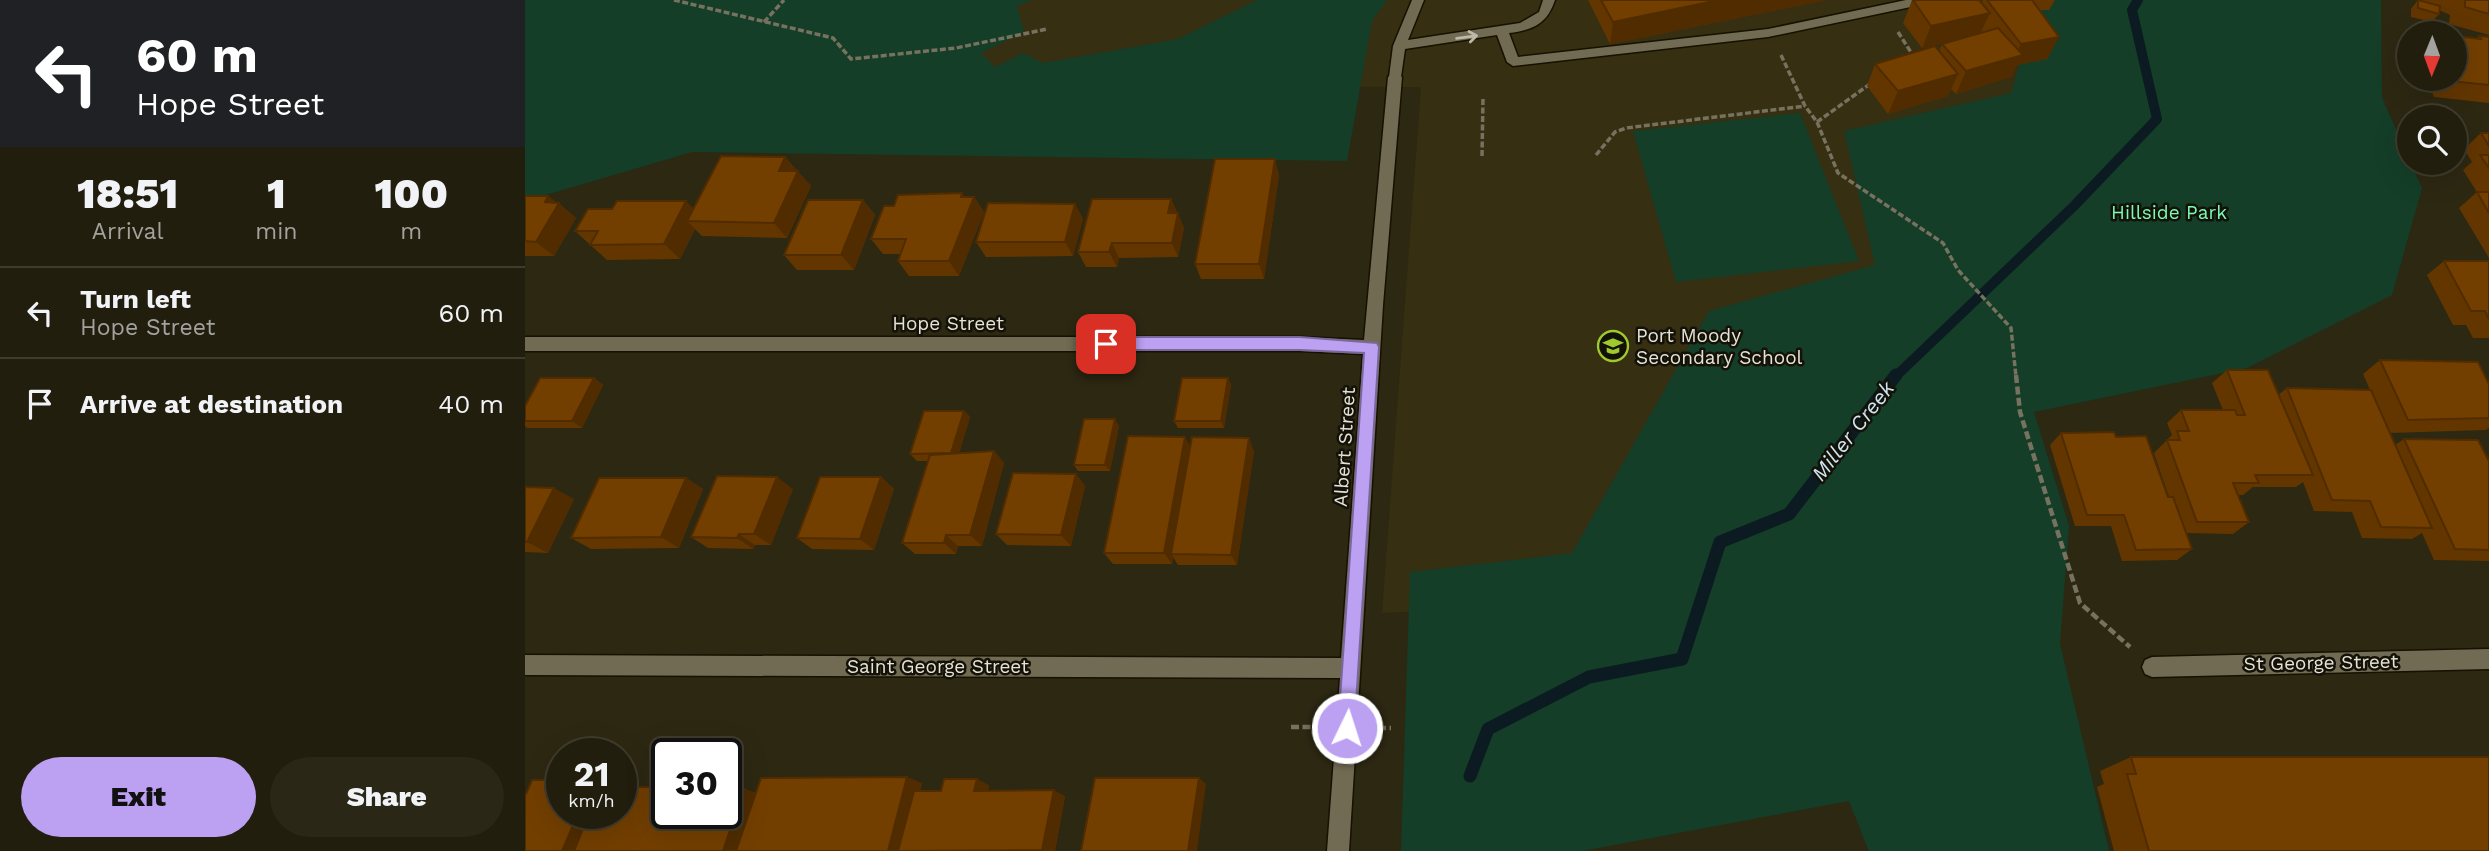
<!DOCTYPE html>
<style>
:root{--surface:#221e0e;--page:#2a2717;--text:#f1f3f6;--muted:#a2a29e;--line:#3f3c2e;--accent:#bca0f2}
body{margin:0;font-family:"Work Sans",sans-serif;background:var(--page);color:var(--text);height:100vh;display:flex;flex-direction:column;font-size:26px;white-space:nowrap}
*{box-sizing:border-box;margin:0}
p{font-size:23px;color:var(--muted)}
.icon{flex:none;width:38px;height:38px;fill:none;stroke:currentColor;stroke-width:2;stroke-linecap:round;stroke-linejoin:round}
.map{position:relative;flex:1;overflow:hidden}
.panel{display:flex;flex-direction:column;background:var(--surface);width:525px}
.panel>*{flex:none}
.top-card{background:#202124;color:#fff;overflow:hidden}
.needle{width:46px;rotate:181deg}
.tools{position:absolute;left:1872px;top:21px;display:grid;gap:14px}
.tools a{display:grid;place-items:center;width:70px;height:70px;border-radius:50%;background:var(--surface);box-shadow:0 7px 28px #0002,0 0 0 2px var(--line);font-size:35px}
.speed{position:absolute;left:21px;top:738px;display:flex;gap:14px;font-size:35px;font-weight:700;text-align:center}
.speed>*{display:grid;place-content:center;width:91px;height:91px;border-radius:50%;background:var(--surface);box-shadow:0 7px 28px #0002,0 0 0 2px var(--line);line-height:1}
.speed small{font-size:18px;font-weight:400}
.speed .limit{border:4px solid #111;border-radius:10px;background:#fff;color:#111}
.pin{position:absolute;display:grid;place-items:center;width:60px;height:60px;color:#fff;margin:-30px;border-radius:14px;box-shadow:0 4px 10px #0006}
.me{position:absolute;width:77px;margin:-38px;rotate:4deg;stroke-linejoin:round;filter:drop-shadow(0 0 5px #0008)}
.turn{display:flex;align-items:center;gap:24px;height:147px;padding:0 21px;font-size:32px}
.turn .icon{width:91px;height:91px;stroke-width:2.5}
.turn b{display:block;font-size:49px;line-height:60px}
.eta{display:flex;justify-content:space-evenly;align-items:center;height:119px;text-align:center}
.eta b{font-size:42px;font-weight:800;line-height:49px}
.primary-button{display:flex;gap:14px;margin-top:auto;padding:14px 21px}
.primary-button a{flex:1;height:80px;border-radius:42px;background:var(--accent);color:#111;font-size:28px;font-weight:800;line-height:80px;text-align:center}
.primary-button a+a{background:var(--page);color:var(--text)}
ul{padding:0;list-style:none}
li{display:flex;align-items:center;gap:21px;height:91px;padding:0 21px;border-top:2px solid var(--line)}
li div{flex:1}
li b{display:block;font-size:26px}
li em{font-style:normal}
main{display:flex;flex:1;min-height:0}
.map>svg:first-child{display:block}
</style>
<main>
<section class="panel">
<div class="top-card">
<div class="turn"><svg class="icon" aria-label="left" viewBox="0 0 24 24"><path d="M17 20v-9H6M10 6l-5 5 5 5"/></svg><div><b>60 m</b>Hope Street</div></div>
</div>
<div class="eta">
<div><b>18:51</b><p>Arrival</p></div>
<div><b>1</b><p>min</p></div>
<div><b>100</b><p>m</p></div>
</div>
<ul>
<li><svg class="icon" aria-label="left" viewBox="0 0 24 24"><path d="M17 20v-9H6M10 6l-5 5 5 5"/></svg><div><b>Turn left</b><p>Hope Street</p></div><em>60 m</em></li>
<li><svg class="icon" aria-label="arrive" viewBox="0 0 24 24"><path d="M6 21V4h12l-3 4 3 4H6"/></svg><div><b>Arrive at destination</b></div><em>40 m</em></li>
</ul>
<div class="primary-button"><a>Exit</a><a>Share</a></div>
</section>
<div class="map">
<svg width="1964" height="851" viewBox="0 0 1964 851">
<rect width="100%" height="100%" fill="#2d2812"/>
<path fill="#362f11" d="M 120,0 L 1586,0 L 1609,36 L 1041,604 L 857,613 L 896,87 L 0,86 L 0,42 Z"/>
<g fill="#143e28">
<path d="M 0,0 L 507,0 L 492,6 L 499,32 L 456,53 L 470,67 L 498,53 L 518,63 L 653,39 L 732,0 L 862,0 L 847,21 L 822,161 L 167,152 L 7,199 L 0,199 Z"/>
<path d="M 1514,0 L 1856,0 L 1857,98 L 1897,188 L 1867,295 L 1722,368 L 1509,412 L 1544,526 L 1535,644 L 1584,851 L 1344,851 L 1324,801 L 1057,851 L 876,851 L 885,572 L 1047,553 L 1184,311 L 1350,265 L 1319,131 L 1486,93 Z"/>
<path d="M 1275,113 L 1334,261 L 1151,282 L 1108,131 Z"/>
</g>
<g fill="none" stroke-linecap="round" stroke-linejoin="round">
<path stroke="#0c1b21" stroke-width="10" d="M 1370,377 L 1549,206 L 1632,119 L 1607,10 L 1613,0"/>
<path stroke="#0c1b21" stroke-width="13" d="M 945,776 L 963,729 L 1064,677 L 1157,659 L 1195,542 L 1264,514 L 1371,375"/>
<g stroke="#161100" stroke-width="3">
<path id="service" d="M 887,0 L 899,0 L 883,40 L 995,23 L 1014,12 L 1018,0 L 1030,0 C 1022,24 1008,30 984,33 L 993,57 L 1243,29 L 1381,0 L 1406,0 L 1400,4 L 1243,37 L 988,66 L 982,62 L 972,35 L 880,49 L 876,77 L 870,81 L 864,77 L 868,46 Z"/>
</g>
<g stroke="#161100" stroke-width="3">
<g id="minor">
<path d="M 870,72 L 877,77 L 858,305 L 824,851 L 802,851 L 815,678 L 0,675 L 0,655 L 816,658 L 838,354 L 775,351 L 0,351 L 0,337 L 775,337 L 839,340 L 863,77 Z"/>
<path d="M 1964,649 L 1964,669 L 1627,677 L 1620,674 L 1617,667 L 1620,660 L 1627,657 Z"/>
</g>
</g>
<g stroke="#76725f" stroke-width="3.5" stroke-dasharray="6 2.5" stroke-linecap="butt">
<path d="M 149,0 L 308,38 L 326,59 L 431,48 L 522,29"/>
<path d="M 239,22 L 259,0"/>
<path d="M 1373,32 L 1389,57"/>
<path d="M 1256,55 L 1280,106 L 1292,122 L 1313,173 L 1418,243 L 1433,270 L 1486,328 L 1491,377"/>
<path d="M 1292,122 L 1345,84"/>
<path d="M 1071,155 L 1090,132 L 1101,128 L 1280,106"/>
<path d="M 957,156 L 958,99"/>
</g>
<g stroke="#76725f" stroke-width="4.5" stroke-dasharray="8 3.5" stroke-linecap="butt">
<path d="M 1491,375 L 1495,412 L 1555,603 L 1605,647"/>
<path d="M 766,727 L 791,727"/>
<path d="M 853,728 L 866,728"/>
</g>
<use href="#service" fill="#716b53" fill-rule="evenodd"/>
<use href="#minor" fill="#716b53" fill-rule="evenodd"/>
</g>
<g fill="#633600">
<path d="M 1063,0 L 1302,0 L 1085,44 Z"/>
<path d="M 1387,0 L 1457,3 L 1458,0 L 1530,0 L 1524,10 L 1514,10 L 1534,37 L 1522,59 L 1492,65 L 1486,77 L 1431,94 L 1426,89 L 1423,96 L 1363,114 L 1342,86 L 1350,64 L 1414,51 L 1417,44 L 1420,43 L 1397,48 L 1378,23 Z"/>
<path d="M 1893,0 L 1964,0 L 1964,35 L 1924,24 L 1925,15 L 1914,10 L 1914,14 L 1907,22 L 1886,17 L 1886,9 Z"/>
<path d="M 1954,36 L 1964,37 L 1964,103 L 1909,97 L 1902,79 L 1930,79 L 1952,38 Z"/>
<path d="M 1930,119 L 1938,130 L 1930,137 Z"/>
<path d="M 1956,133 L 1964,133 L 1964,258 L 1934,208 L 1952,192 L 1938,170 L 1947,162 L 1939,149 Z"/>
<path d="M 260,157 L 286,186 L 262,238 L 177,236 L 170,229 L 155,259 L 82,260 L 50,231 L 169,208 Z"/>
<path d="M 754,175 L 739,279 L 676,279 L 670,264 Z"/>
<path d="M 0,196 L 23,196 L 51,218 L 29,256 L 0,256 Z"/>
<path d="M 440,197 L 449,197 L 459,212 L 434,276 L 384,276 L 373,261 L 375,254 L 358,254 L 346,239 L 369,206 Z"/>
<path d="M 646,199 L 659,228 L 653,257 L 594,258 L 592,267 L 561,267 L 553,252 Z"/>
<path d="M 338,200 L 350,215 L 329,270 L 272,270 L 259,255 Z"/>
<path d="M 550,204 L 558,219 L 548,256 L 461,257 L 451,242 Z"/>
<path d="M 1919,261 L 1964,261 L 1964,338 L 1948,338 L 1941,325 L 1928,325 L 1902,275 Z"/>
<path d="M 1855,360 L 1964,384 L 1964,428 L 1961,430 L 1865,433 L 1870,445 L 1879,439 L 1964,461 L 1964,561 L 1909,560 L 1897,533 L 1887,539 L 1837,538 L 1827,512 L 1789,511 L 1778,482 L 1771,487 L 1728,487 L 1718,495 L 1713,495 L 1724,522 L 1708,534 L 1662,533 L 1667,549 L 1652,560 L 1597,561 L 1586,526 L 1550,526 L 1525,445 L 1536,433 L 1591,437 L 1643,497 L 1644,497 L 1629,453 L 1647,435 L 1642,423 L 1656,410 L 1698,410 L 1687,383 L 1702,370 L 1753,395 L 1762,388 L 1845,390 L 1838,374 Z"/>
<path d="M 69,378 L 78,385 L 57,428 L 2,428 L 0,426 L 0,406 Z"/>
<path d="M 703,378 L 706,385 L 699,428 L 653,428 L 649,421 Z"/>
<path d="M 439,411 L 445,417 L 434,453 L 469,451 L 479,463 L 457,546 L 433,546 L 431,554 L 390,554 L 377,543 L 403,461 L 392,461 L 385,454 Z"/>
<path d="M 594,426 L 585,471 L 553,471 L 549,465 Z"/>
<path d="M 665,446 L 729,451 L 712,565 L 653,565 L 648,557 L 647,564 L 588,564 L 579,553 Z"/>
<path d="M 551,474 L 560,486 L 546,546 L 482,545 L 471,534 Z"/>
<path d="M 356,477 L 369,489 L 349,550 L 287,549 L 272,538 Z"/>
<path d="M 161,478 L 178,489 L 154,548 L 66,549 L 46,538 Z"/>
<path d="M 0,487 L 49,499 L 23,553 L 0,552 Z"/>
<path d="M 268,489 L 246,545 L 230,545 L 228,549 L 183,548 L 166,537 Z"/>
<path d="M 1606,757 L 1964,851 L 1589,851 L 1572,787 L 1579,784 L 1575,771 Z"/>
<path d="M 397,783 L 395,791 L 416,791 L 464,785 L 463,791 L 540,796 L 530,851 L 0,851 L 37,814 L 142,787 L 214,785 L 212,789 L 219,789 L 231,793 Z"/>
</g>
<g fill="#502c00">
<path d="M 1194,0 L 1302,0 L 1085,44 L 1088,22 Z"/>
<path d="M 1465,13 L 1454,36 L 1397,48 L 1406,26 Z"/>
<path d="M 1534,37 L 1522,59 L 1492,65 L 1486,77 L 1431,94 L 1441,71 L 1489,57 L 1496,44 Z"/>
<path d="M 1433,74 L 1423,96 L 1363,114 L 1373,91 Z"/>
<path d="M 260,157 L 286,186 L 262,238 L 249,223 L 254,171 Z"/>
<path d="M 750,159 L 754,175 L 739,279 L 734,264 Z"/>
<path d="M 437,193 L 446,206 L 449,197 L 459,212 L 434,276 L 424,261 Z"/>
<path d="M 23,196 L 33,204 L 34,203 L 51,218 L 29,256 L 11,242 L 20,202 Z"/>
<path d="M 646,199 L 652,214 L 643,213 Z"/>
<path d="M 338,200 L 350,215 L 329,270 L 316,255 Z"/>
<path d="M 161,201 L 176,216 L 162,221 L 170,229 L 155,259 L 139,244 Z"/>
<path d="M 550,204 L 558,219 L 548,256 L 540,242 Z"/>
<path d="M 653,213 L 659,228 L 653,257 L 647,243 Z"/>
<path d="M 587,243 L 594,258 L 592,267 L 584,252 Z"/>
<path d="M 69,378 L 78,385 L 57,428 L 47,421 Z"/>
<path d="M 703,378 L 706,385 L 699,428 L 696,421 Z"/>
<path d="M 439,411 L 445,417 L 432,461 L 426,454 Z"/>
<path d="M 590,419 L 594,426 L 585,471 L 580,465 Z"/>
<path d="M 660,437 L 667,449 L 646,554 L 648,557 L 647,564 L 639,553 Z"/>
<path d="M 724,438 L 729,451 L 712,565 L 706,555 Z"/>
<path d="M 469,451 L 479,463 L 457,546 L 445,535 Z"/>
<path d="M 551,474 L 560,486 L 546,546 L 536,535 Z"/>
<path d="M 252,477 L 268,489 L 246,545 L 229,534 Z"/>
<path d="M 356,477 L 369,489 L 349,550 L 335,539 Z"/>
<path d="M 161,478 L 178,489 L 154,548 L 136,537 Z"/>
<path d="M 29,488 L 49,499 L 23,553 L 2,542 Z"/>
<path d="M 214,534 L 230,545 L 228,549 L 212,538 Z"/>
<path d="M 421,535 L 433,546 L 431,554 L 419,543 Z"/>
<path d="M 382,777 L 397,783 L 380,851 L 363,851 Z"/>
<path d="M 674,778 L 681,784 L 672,851 L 663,851 Z"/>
<path d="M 452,779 L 464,785 L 462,797 L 449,791 Z"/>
<path d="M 201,781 L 214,785 L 210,796 L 201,793 Z"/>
<path d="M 219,789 L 238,795 L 219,851 L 198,851 Z"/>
<path d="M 529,790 L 540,796 L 530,851 L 519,851 L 517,850 Z"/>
<path d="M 53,814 L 78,814 L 63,851 L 37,851 Z"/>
</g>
<g fill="#733f00" stroke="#502c00" stroke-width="2">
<path d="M 1076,0 L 1194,0 L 1088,22 Z"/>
<path d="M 1388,0 L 1454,0 L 1465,13 L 1406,26 Z"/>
<path d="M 1462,0 L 1507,0 L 1534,37 L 1496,44 Z"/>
<path d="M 1893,0 L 1915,6 L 1914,14 L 1893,8 Z"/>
<path d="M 1940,0 L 1964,0 L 1964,14 L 1940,7 Z"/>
<path d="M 1473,28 L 1498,55 L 1441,71 L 1417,44 Z"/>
<path d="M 1930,36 L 1956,39 L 1954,36 L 1964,37 L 1964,85 L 1925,81 L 1924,79 L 1930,79 Z"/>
<path d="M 1410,46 L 1433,74 L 1373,91 L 1350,64 Z"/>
<path d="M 1930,119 L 1933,120 L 1938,130 L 1930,129 Z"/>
<path d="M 1956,133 L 1964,133 L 1964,146 Z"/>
<path d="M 1955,155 L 1964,155 L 1964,168 Z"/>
<path d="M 196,156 L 260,157 L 254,171 L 273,171 L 249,223 L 162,221 Z"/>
<path d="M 690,159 L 750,159 L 734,264 L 670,264 Z"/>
<path d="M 1952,192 L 1964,192 L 1964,213 Z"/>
<path d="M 437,193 L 436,197 L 449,197 L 424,261 L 373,261 L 381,239 L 346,239 L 359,206 L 369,206 L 373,195 Z"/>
<path d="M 0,196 L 23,196 L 20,202 L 34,203 L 11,242 L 0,241 Z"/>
<path d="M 567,199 L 646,199 L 643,213 L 653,213 L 647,243 L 587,243 L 584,252 L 553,252 Z"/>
<path d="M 283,200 L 338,200 L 316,255 L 259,255 Z"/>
<path d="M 92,201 L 161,201 L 139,244 L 65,245 L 73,231 L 50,231 L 63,209 L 87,209 Z"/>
<path d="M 463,203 L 550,204 L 540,242 L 451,242 Z"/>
<path d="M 1919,261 L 1964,261 L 1964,319 L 1960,311 L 1946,311 Z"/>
<path d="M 1855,360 L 1953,362 L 1964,384 L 1964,418 L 1883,420 Z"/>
<path d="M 1702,370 L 1743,370 L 1788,475 L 1730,475 L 1734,483 L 1708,483 L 1724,522 L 1672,522 L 1642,440 L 1655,440 L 1652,431 L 1664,431 L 1656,410 L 1710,410 L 1712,415 L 1720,415 Z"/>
<path d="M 15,378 L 69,378 L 47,421 L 0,421 L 0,406 Z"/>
<path d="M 657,378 L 703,378 L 696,421 L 649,421 Z"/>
<path d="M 1762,388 L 1846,390 L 1907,528 L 1856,527 L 1845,501 L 1807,500 Z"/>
<path d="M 399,411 L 439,411 L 426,453 L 385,454 Z"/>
<path d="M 559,419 L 590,419 L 580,465 L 549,465 Z"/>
<path d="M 1589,432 L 1591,437 L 1621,436 L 1643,497 L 1648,497 L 1667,549 L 1611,550 L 1599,515 L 1562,515 L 1536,433 Z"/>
<path d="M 603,436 L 660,437 L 639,553 L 579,553 Z"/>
<path d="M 667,437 L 724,438 L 706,555 L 646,554 Z"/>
<path d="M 1879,439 L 1953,440 L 1964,461 L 1964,550 L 1930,549 Z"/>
<path d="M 469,451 L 445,535 L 421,535 L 419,543 L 377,543 L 405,455 Z"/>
<path d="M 488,473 L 551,474 L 536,535 L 471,534 Z"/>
<path d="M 192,476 L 252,477 L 229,534 L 214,534 L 212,538 L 166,537 Z"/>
<path d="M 295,477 L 356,477 L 335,539 L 272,538 Z"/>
<path d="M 74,478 L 161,478 L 136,537 L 46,538 Z"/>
<path d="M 0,487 L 29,488 L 2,542 L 0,542 Z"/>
<path d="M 1606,757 L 1964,757 L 1964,851 L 1624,851 L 1602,774 L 1611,774 Z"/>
<path d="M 382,777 L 363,851 L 211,851 L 236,778 Z"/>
<path d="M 570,778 L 674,778 L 663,851 L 556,851 Z"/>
<path d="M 419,779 L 452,779 L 449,791 L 529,790 L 517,850 L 373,851 L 389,791 L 416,791 Z"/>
<path d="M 7,780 L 37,780 L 37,814 L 53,814 L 37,851 L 0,851 L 0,794 L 1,794 Z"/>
<path d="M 96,787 L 142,787 L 142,814 L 201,814 L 201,789 L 219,789 L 198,851 L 49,851 L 64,814 L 96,814 Z"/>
</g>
<defs><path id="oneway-shaft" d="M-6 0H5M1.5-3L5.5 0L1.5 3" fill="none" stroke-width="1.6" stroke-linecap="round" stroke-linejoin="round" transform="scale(1.75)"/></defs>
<use stroke="#bdb9a8" href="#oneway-shaft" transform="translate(942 37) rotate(-7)"/>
<path fill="#bca0f2" stroke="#7a689d" stroke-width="2" d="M 581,337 L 775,337 L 852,343 L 854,347 L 829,734 L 822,737 L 815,734 L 813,728 L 839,353 L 775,350 L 581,350 L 574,344 Z"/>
<defs>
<g id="school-ring" transform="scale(1.575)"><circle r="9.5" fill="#131108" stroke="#9eca2e" stroke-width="1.5"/><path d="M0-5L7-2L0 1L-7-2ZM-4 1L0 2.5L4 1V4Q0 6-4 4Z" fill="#9eca2e"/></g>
</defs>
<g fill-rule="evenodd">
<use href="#school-ring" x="1088" y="346"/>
</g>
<g text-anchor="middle" stroke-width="5" stroke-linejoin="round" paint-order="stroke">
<g font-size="19" fill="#79fbb5" stroke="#131108">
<text x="1644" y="219">Hillside Park</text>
</g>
<g font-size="19" fill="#e6e3d5" stroke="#131108">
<text x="423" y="330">Hope Street</text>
<text transform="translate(819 447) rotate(-86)" y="7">Albert Street</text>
<text transform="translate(1796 662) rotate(-1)" y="7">St George Street</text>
<text x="413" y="673">Saint George Street</text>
</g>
<g font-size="19" fill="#e6e3d5" stroke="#131108" text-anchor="start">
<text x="1111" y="342">Port Moody<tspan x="1111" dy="22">Secondary School</tspan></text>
</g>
<g font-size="21" font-style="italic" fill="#cde6f1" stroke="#131108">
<text transform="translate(1328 431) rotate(-52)" y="7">Miller Creek</text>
</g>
</g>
</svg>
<div class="tools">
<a><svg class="needle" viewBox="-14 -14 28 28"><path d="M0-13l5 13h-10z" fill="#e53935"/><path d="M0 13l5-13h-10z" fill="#a2a29e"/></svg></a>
<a><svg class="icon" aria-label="search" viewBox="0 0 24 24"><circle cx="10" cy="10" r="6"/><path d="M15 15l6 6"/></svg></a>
</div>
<div class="speed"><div>21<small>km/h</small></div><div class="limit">30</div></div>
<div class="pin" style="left:581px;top:344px;background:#d93025"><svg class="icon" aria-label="arrive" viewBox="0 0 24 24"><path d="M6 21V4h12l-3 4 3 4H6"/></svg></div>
<svg class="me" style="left:822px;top:728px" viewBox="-20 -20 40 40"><circle r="17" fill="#bca0f2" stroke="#fff" stroke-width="3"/><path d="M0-11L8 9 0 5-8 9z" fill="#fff"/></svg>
</div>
</main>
